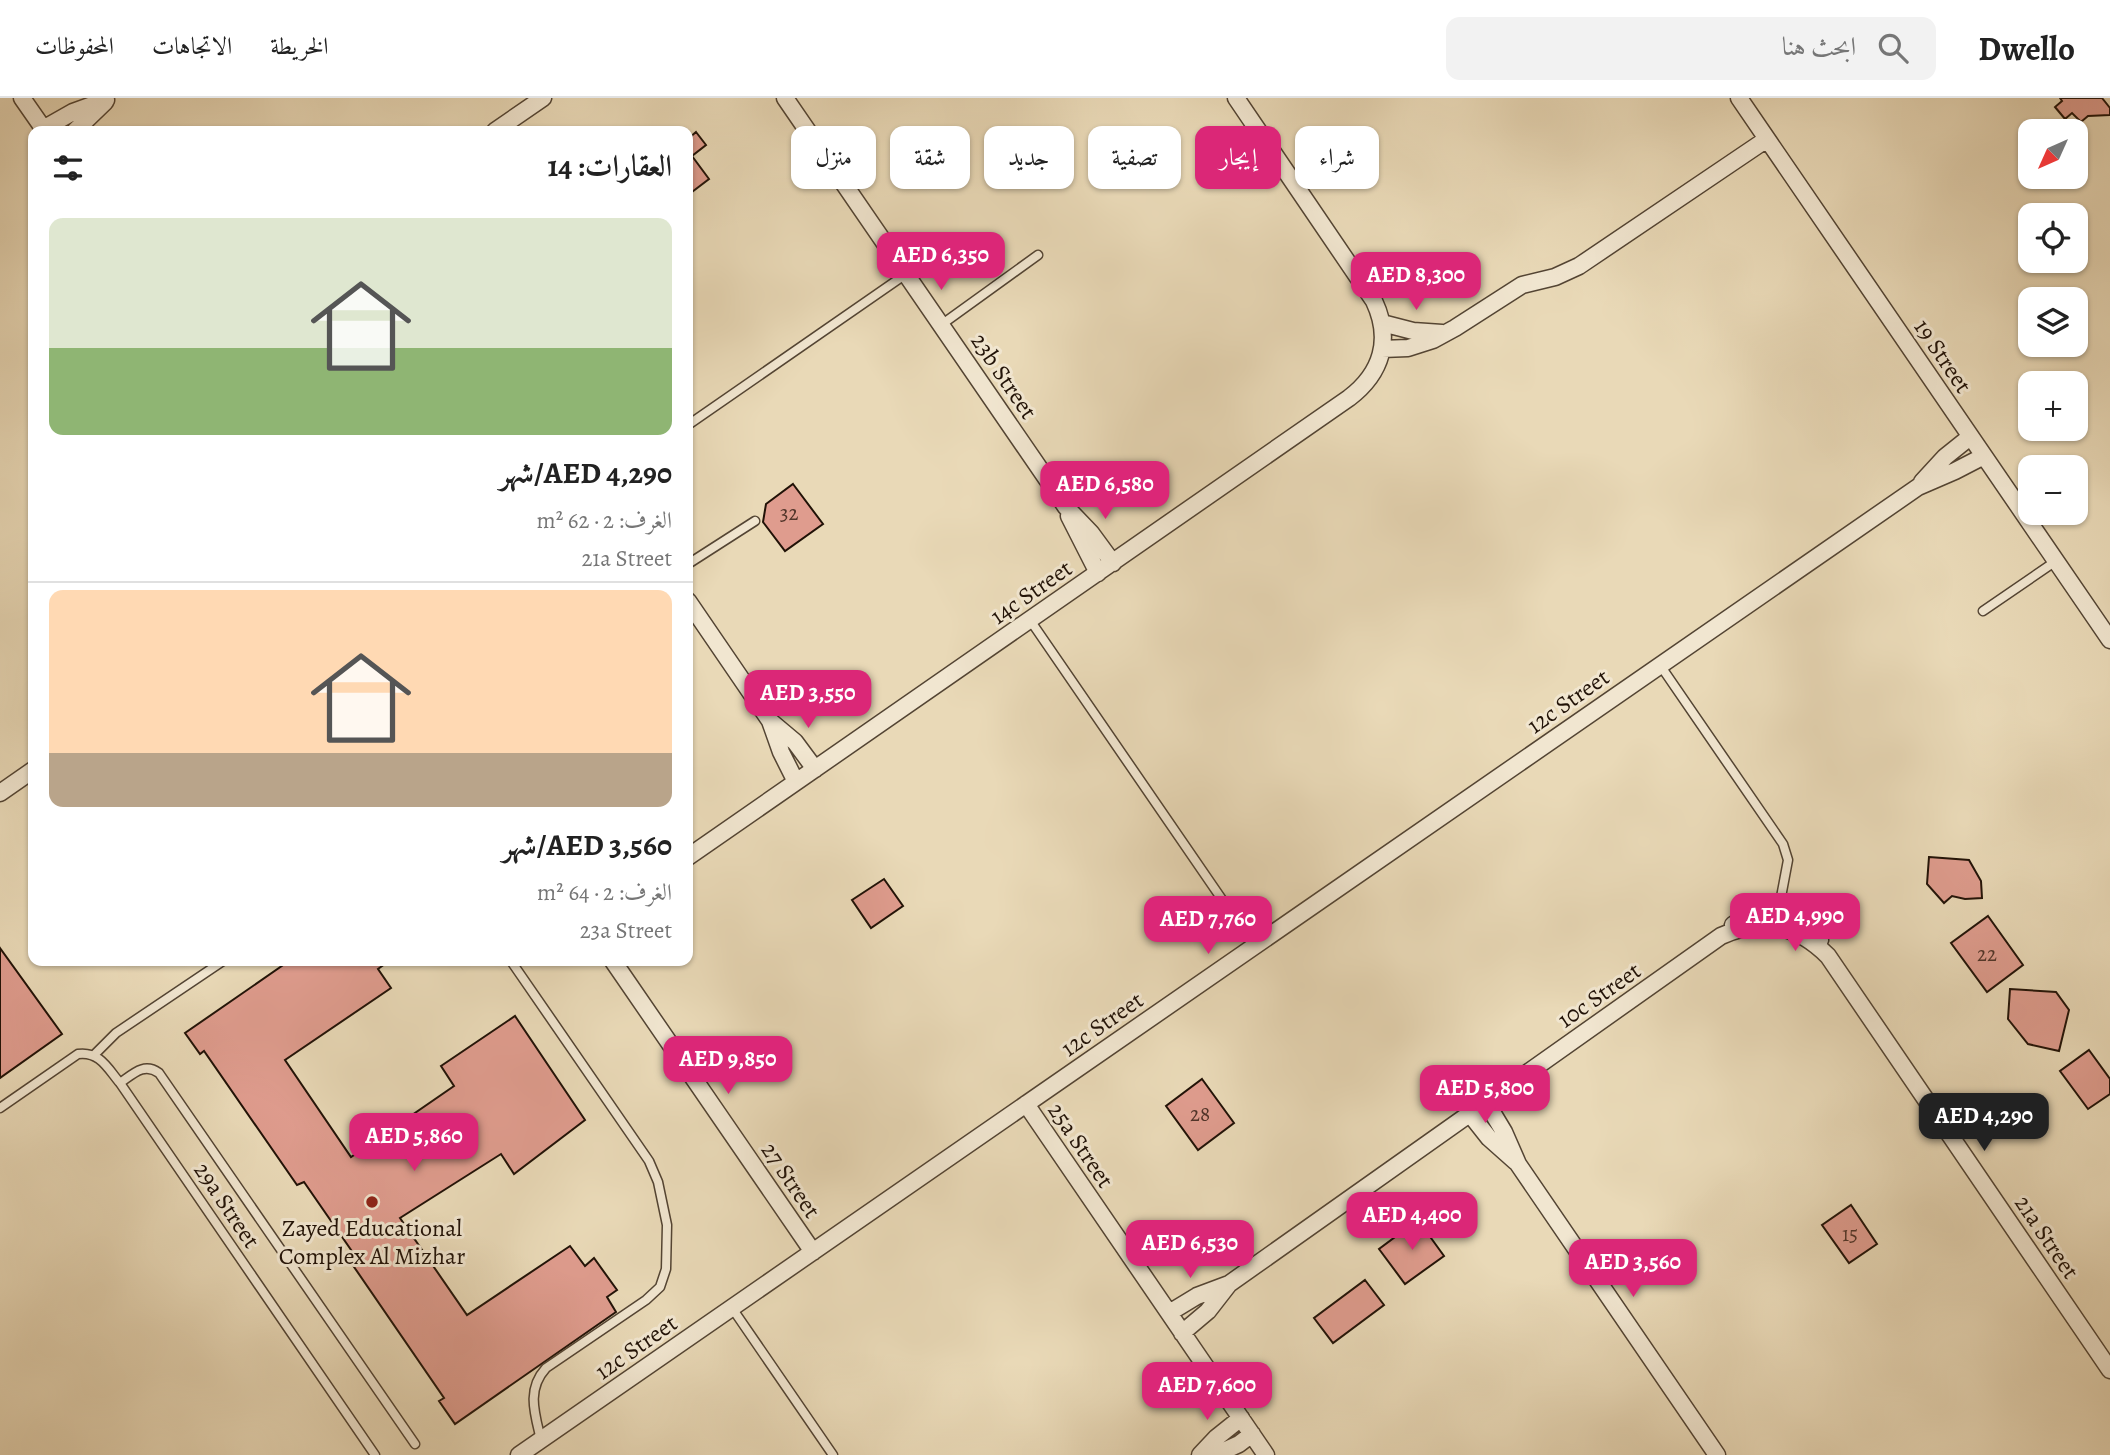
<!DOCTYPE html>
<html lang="ar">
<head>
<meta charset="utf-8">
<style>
	:root { --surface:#fff; --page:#f2f2f2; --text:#222; --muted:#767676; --line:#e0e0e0; --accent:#db2777 }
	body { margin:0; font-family:Alegreya,Amiri,serif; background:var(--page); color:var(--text); direction:rtl; height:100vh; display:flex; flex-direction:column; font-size:26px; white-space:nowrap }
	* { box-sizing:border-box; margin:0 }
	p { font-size:23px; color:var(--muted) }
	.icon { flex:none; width:38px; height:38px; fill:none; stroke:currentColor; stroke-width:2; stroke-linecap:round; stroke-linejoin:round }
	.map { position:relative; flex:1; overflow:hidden; direction:ltr }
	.panel { position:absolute; left:28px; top:28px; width:665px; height:840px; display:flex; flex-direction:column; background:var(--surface); border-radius:14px; box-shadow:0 2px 5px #0004; direction:rtl }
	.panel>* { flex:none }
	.hud { position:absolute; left:714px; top:28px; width:665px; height:63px; direction:rtl; display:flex; gap:14px }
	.needle { width:46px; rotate:225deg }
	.buttons { position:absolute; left:2018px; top:21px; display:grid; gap:14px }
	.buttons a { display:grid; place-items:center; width:70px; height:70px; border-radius:14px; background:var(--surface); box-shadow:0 2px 5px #0004; font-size:35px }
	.price { position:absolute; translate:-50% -60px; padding:0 16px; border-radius:14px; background:var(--accent); color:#fff; font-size:23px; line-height:46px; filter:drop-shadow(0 2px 4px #0008) }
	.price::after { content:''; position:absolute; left:50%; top:42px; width:21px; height:16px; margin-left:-10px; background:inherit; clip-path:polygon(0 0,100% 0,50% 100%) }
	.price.current { background:#222; color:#fff }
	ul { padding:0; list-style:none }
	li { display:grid; align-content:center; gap:14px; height:371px; padding:0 21px }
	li+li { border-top:2px solid var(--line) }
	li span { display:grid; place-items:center; height:217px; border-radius:14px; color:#555 }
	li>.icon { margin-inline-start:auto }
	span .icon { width:126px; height:126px; fill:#fffc; stroke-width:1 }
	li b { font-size:30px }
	h2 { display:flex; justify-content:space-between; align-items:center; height:84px; padding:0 21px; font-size:30px }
	.chip { padding:0 24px; border-radius:14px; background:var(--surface); box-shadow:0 2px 5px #0004; font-size:24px; line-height:63px }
	.chip.current { background:var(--accent); color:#fff }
	header { display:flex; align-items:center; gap:42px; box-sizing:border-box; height:98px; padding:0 35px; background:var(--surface); border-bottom:2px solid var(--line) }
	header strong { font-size:33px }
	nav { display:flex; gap:38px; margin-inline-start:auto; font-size:24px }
	.search { width:490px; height:63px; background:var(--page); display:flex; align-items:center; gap:18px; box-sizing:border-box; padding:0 24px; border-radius:14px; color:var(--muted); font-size:26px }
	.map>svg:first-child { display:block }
</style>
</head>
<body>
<header>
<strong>Dwello</strong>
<div class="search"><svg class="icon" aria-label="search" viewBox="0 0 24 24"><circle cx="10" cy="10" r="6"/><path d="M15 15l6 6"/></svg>ابحث هنا</div>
<nav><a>الخريطة</a><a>الاتجاهات</a><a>المحفوظات</a></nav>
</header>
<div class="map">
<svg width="2110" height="1357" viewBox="0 0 2110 1357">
	<rect width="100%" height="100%" fill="#e9d9b7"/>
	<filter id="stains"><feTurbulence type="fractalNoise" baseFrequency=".00286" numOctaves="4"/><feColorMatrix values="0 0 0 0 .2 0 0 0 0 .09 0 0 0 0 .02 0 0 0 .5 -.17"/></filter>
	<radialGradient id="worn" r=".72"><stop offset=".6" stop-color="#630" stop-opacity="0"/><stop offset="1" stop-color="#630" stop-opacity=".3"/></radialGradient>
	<path fill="#df9c8e" stroke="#211207" stroke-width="2" d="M2060,0H2102L2110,10V17L2088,18L2081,24L2072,15L2065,21L2055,9L2062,3Z
		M696,34L706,47L692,58L709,81L688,97V41Z
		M793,386L823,426L785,453L763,424L766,406Z
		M1929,759L1969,762L1981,783L1982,800L1965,801L1952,798L1944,805L1927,786Z
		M884,781L903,808L871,830L852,802Z
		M1988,818L2023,867L1987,894L1951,845Z
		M0,850L62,936L0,980Z
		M289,863H389L378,871L391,890L285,962L351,1059L454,988L441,968L515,918L585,1022L514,1076L501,1056L400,1120L467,1217L570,1148L585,1168L594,1160L617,1192L607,1199L616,1214L455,1326L439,1303L444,1300L352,1166L358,1162L304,1084L297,1087L204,953L200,956L185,935Z
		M2010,891L2056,894L2069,912L2059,953L2028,946L2008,921Z
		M2089,952L2110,981V996L2088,1011L2060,973Z
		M1202,981L1234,1025L1198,1052L1166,1008Z
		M1851,1107L1877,1146L1849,1165L1822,1127Z
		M1418,1122L1444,1158L1405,1186L1379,1151Z
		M1365,1182L1384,1207L1333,1245L1314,1220Z"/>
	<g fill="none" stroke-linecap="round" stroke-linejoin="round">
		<g stroke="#534433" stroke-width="11">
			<path id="lane" d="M941,227L1038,157
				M688,327L906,176
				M688,466L755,423
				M1983,513L2056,463
				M1030,522L1254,848
				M1660,567L1783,746L1788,762L1778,815
				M511,863L649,1063L658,1084L667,1127L666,1171L660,1189L646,1202L546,1270C526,1292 535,1316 541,1342
				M95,956L116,935L223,863
				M120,985C133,976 144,964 159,975L415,1346
				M0,1010L78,956C100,953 108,971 120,985L375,1357
				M732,1210L833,1357"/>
		</g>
		<g stroke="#534433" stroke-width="19">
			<path id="street" d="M22,0L45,33
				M785,0L1066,409L1091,435L1113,465
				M1739,0L2110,542
				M43,31L73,14L106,2
				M75,33L105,4
				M495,33L543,0
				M1382,225L1413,233L1442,235
				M1382,251L1408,250L1433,242L1455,230L1522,187L1555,179L1579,168L1767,41
				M1922,384L1945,359L1970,339
				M1069,418L1098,475
				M688,503L770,623L781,654L796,684
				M770,623L795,644L815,671
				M0,695L33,672
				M688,759L1349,300C1382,275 1392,241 1374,203L1236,0
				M1733,827C1761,806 1800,813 1820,842
				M613,863L813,1154
				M1486,1004L1504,1034L1518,1066L1717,1357
				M1026,1006L1266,1357
				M1470,1016L1489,1040L1516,1064
				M1169,1215L1197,1198L1229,1186L1721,838C1761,820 1796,826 1828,858L2110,1272
				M1182,1235L1208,1213L1229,1186
				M519,1357L1918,389L1955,373L1984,358
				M1200,1357L1216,1340L1241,1320
				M1215,1357L1239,1346L1252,1336"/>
		</g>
		<use href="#lane" stroke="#f1e6d0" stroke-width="8"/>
		<use href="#street" stroke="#f1e6d0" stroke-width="16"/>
	</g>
	<circle fill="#8f2418" stroke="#f1e6d0" stroke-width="2.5" cx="372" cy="1104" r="7"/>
	<g text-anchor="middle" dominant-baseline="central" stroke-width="6" stroke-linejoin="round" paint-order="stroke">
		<g font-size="21" fill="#503429">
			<text x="789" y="415">32</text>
			<text x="1987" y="856">22</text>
			<text x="1200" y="1016">28</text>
			<text x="1850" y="1136">15</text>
		</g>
		<g font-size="24" fill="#211207" stroke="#f1e6d0">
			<text transform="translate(1943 258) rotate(56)">19 Street</text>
			<text transform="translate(1004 278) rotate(56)">23b Street</text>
			<text transform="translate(1031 494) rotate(-35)">14c Street</text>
			<text transform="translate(1568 603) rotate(-35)">12c Street</text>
			<text transform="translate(1599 897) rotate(-35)">10c Street</text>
			<text transform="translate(1102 926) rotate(-35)">12c Street</text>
			<text transform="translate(1081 1047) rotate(56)">25a Street</text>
			<text transform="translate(791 1082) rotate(56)">27 Street</text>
			<text transform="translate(227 1107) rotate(56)">29a Street</text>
			<text transform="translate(2047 1139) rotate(56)">21a Street</text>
			<text transform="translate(636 1249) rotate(-35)">12c Street</text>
		</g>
		<g font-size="24" fill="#211207" stroke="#f1e6d0">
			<text x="372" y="1130">Zayed Educational<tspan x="372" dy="28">Complex Al Mizhar</tspan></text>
		</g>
	</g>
	<rect width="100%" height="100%" filter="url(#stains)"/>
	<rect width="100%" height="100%" fill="url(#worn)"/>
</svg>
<div class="buttons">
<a><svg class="needle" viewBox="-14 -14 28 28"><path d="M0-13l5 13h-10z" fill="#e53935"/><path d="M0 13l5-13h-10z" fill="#767676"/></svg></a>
<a><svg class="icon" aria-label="locate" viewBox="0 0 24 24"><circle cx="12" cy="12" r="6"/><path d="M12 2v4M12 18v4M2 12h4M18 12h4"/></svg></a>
<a><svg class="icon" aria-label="layers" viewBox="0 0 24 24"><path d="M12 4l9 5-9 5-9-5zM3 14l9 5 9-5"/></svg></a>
<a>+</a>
<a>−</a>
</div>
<b class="price" style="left:941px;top:194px">AED 6,350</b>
<b class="price" style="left:1416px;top:214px">AED 8,300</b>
<b class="price" style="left:1105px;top:423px">AED 6,580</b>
<b class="price" style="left:808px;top:632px">AED 3,550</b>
<b class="price" style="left:1795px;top:855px">AED 4,990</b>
<b class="price" style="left:1208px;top:858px">AED 7,760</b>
<b class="price" style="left:728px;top:998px">AED 9,850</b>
<b class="price" style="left:1485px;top:1027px">AED 5,800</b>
<b class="price current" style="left:1984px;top:1055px">AED 4,290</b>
<b class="price" style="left:414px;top:1075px">AED 5,860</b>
<b class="price" style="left:1412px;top:1154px">AED 4,400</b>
<b class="price" style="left:1190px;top:1182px">AED 6,530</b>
<b class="price" style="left:1633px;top:1201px">AED 3,560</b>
<b class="price" style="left:1207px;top:1324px">AED 7,600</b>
<div class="hud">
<a class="chip">شراء</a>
<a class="chip current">إيجار</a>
<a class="chip">تصفية</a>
<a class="chip">جديد</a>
<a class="chip">شقة</a>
<a class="chip">منزل</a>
</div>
<section class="panel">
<h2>العقارات: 14<svg class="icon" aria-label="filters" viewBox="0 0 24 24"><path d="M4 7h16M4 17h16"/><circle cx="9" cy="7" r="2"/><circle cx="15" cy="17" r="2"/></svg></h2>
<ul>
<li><span style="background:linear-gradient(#dfe7d0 60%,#8fb573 0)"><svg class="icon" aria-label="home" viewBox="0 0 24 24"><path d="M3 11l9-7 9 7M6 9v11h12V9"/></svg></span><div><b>AED 4,290/شهر</b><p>الغرف: 2 · 62 m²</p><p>21a Street</p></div></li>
<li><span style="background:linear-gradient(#ffd9b3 75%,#b9a48a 0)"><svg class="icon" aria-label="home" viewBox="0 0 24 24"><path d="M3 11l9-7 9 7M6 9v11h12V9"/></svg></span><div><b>AED 3,560/شهر</b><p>الغرف: 2 · 64 m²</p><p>23a Street</p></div></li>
</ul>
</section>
</div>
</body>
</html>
